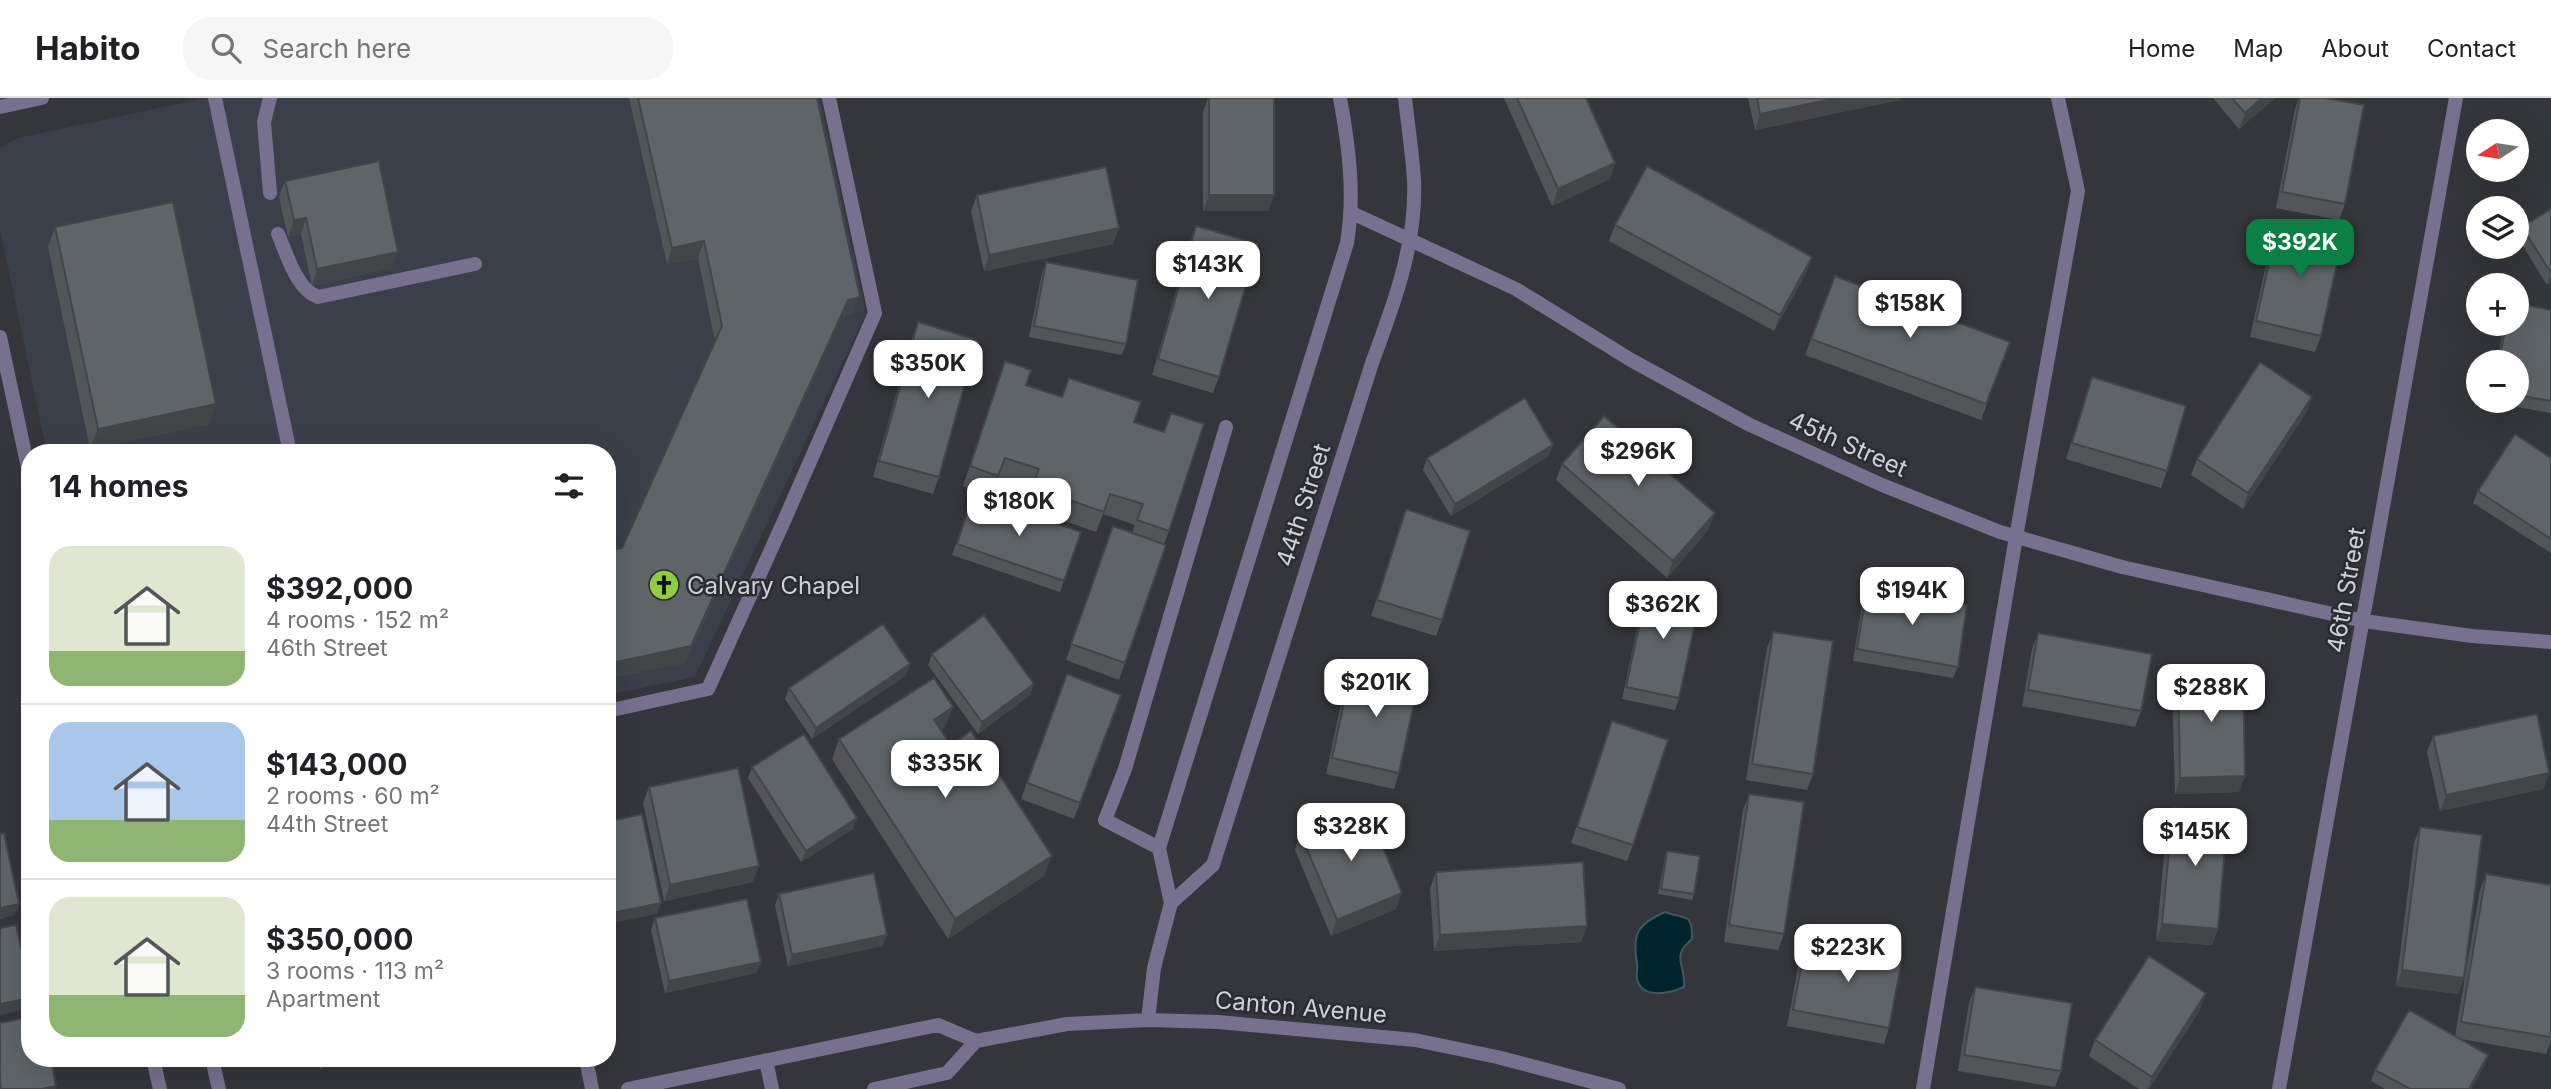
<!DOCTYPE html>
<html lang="en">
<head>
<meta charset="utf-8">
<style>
	:root { --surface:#fff; --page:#f6f6f6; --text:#202124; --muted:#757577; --line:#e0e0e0; --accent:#0b8043 }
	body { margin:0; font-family:Inter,sans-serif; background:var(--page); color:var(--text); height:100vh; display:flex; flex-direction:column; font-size:26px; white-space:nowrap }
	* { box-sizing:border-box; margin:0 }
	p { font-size:23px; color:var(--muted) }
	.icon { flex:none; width:38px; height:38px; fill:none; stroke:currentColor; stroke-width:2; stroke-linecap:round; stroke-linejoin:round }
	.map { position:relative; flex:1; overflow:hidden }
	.side { position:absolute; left:21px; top:346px; width:595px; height:623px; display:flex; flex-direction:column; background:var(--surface); border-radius:28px; box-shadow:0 7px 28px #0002 }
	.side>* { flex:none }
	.needle { width:46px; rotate:258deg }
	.tools { position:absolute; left:2466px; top:21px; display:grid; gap:14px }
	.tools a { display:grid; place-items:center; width:63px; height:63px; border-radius:50%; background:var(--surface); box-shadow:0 7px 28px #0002; font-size:35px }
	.price { position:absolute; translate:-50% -60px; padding:0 16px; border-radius:14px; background:#fff; color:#222; font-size:23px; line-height:46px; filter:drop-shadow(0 2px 4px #0008) }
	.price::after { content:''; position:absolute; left:50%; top:42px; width:21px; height:16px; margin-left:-10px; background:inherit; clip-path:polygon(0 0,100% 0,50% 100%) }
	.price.on { background:var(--accent); color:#fff }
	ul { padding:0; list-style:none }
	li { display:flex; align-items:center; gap:21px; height:175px; padding:0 28px }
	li+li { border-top:2px solid var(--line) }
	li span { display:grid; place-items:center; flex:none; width:196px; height:140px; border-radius:21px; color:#555 }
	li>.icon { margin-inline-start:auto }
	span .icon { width:84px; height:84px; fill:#fffc; stroke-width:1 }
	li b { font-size:30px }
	h2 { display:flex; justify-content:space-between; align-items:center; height:84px; padding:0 28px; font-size:30px }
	header { display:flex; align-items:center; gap:42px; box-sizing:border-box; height:98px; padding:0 35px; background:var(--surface); border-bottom:2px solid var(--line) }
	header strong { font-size:33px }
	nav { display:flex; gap:38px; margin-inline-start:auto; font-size:24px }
	.search { width:490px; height:63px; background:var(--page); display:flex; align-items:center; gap:18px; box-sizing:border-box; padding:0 24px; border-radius:28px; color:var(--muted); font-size:26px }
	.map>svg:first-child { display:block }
</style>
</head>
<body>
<header>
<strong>Habito</strong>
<div class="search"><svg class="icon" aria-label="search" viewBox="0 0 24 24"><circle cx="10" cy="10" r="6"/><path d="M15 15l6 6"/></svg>Search here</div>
<nav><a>Home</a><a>Map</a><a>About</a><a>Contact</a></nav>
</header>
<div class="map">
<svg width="2551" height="991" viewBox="0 0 2551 991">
	<rect width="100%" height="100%" fill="#34363b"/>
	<path fill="#3b3f4a" d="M206,0H820L866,215L695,579L607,597V355H47L0,131V50L18,40Z"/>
	<path fill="#00242b" stroke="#3e585e" stroke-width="2" d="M1665,814C1684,822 1693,813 1692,841C1670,859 1686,866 1684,889C1671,895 1642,902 1637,881C1636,876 1638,870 1637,865C1632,837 1637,826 1665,814Z"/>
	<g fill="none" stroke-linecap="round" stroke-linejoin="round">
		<path stroke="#77708f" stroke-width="14" d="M215,0L290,355
			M270,0L264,24L270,95
			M278,136C287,156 296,191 318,199L475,166
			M607,613L708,591L784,423L875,215L829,0
			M1159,750L1105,722L1125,671L1226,329
			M212,961L219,991
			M586,961L592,991
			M1923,991L2016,439L2078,93L2058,0"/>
		<path stroke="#77708f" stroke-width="14" d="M1352,115L1516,191L1631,262L1748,326L1882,387L2000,434L2122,469L2364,523L2472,538L2551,544
			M1171,805L1213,767L1372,265C1394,206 1417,145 1414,81C1412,54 1408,27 1405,0
			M1148,922L1154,870L1171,805L1159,750L1347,145C1355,96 1349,49 1340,0
			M766,962L772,991
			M628,991L938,927L976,943L1067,926L1148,922L1218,924L1415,942L1497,959L1619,991
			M874,991L947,975L976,943
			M2279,991L2456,0"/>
		<path stroke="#77708f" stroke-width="14" d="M0,9L42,0
			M0,239L30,379
			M153,961L160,991"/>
	</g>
	<path fill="#525659" d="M629,0H817L854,215L842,218L685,565L622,450L715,243L698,160L667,166Z
		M1208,0H1274V97L1268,113H1203V14Z
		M1504,0H1586L1615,65L1610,81L1552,108Z
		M1748,0H1900V2L1755,32Z
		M2213,0H2275L2239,31Z
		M2299,0L2345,106L2339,122L2276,110L2295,11Z
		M285,83L392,170L312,188L301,136L288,139L279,99Z
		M977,97L1113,146L984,173L971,113Z
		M2551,111V184L2547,187L2518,140L2522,129Z
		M2278,124L2321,238L2315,254L2250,239L2272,140Z
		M1615,127L1806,175L1774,233L1609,143Z
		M1196,128L1219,279L1213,295L1152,277L1190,144Z
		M55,129L209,326L90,351L48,149Z
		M1046,164L1126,246L1122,257L1029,239L1042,175Z
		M1835,178L2010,244L1981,322L1805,257Z
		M2551,212V315L2490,304V303H2516V264H2497L2504,226H2516Z
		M918,224L939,379L933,396L873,379L912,240Z
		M1005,263L1026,287L1134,324L1169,433L1164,446L1166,447L1119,582L1066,562L1113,428L1132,435L1135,427L1103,416L1096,434L1025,409L1031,391L998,380L991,398L963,388Z
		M2092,279L2167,373L2161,390L2066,361Z
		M2312,299L2306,315L2243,411L2191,377L2197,361Z
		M1549,358L1451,418L1423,372L1427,360Z
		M2551,360V455L2473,405L2478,393Z
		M1562,366L1709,431L1667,480L1556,382Z
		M973,397L1081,434L1060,494L952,457Z
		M1406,411L1442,522L1436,538L1371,518Z
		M1648,486L1679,600L1675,612L1622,601L1644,498Z
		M1867,490L1958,569L1953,580L1853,563L1863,501Z
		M1773,534L1813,676L1807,692L1746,682L1767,550Z
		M2038,535L2141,613L2135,629L2022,608L2032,551Z
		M932,556L1034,586L1030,597L978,636L928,567Z
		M910,566L906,577L812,641L785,601L789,590Z
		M1352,567L1399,675L1394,691L1326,676L1346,583Z
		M2178,573L2239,694L2175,696L2172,589Z
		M1067,576L1121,597L1074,721L1021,701Z
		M945,629L941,632L1044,778L948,841L832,661L839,641Z
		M2433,638L2549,675L2543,691L2440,713L2427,654Z
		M1607,639L1633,747L1627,763L1571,745Z
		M752,669L853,731L801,764L748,680Z
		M649,689L753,784L664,803L643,705Z
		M1749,696L1784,836L1778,852L1724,844L1743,712Z
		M2173,710L2218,831L2212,847L2156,843L2167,726Z
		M2420,729L2464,880L2458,896L2396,888L2414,745Z
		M1300,735L1396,811L1331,838L1295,752Z
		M1667,753L1694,796L1692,802L1658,796L1665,759Z
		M1436,774L1581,844L1434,853L1430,790Z
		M2486,776L2551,787V943L2546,956L2461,941L2484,968L2471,991H2385L2371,983L2375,972L2455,938L2480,792Z
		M779,796L883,848L788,868L775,807Z
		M655,820L761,864L756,875L665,895L651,832Z
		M1806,843L1889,930L1884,946L1787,928L1800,859Z
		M1975,889L2061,973L2055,989L1958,973L1969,905Z
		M2200,912L2149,991H2139L2089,958L2095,942Z
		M306,961H329L322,971Z"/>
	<path fill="#424649" d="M1837,0H1900V2L1755,32L1760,16Z
		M2262,0H2275L2239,31L2245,15Z
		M1615,65L1610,81L1552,108L1558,91Z
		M1209,97H1274L1268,113H1203Z
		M306,120L301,136L288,139L294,122Z
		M1119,130L1113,146L984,173L989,157Z
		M704,143L698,160L667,166L672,150Z
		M398,154L392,170L312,188L317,171Z
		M1812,159L1806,175L1774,233L1780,217Z
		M2551,175V184L2547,187Z
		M860,199L854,215L842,218L685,565L607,581V566L848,202Z
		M2312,299L2306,315L2243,411L2248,395Z
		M216,306L209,326L90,351L98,331Z
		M1553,347L1549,358L1451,418L1455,406Z
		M1715,415L1709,431L1667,480L1673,463Z
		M910,566L906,577L812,641L816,630Z
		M1034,586L1030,597L978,636L982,624Z
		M953,609L945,629L926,642L934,622Z
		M2549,675L2543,691L2440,713L2446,697Z
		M2245,678L2239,694L2175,696L2180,680Z
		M857,720L853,731L801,764L806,753Z
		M1052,758L1044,778L948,841L955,821Z
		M759,768L753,784L664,803L670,787Z
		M1402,795L1396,811L1331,838L1337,822Z
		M661,805L657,816L607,826V816Z
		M19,806L15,817L0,821V810Z
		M2162,826L2218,831L2212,847L2156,843Z
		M1587,828L1581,844L1434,853L1440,837Z
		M887,837L883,848L788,868L792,857Z
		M761,864L756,875L665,895L669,883Z
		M2402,872L2464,880L2458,896L2396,888Z
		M2206,895L2200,912L2149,991H2148L2152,979Z
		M30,900V906L28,911L0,917V906Z
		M2488,957L2484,968L2471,991H2469Z
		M326,961H329L322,971Z
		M56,988L55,991H41Z"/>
	<path fill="#5f6468" stroke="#424649" stroke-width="2" d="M638,0H817L860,199L848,202L691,548L607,566V453L622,450L722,228L704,143L672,150Z
		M1209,0H1274V97H1209Z
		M1517,0H1586L1615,65L1558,91Z
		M1757,0H1837L1760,16Z
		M2232,0H2262L2245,15Z
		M2300,0H2325L2364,7L2345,106L2282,94Z
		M379,63L398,154L317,171L306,120L294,122L285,83Z
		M1647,68L1812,159L1780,217L1615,127Z
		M1106,69L1119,130L989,157L977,97Z
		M173,104L216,306L98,331L55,129Z
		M2551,111V175L2522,129Z
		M2278,124L2343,138L2321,238L2256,223Z
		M1196,128L1258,146L1219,279L1158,261Z
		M1046,164L1138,182L1126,246L1034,228Z
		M1835,178L2010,244L1986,306L1811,241Z
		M2516,205L2551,212V303L2516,297V264H2499L2506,226H2516Z
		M918,224L977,242L939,379L879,363Z
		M1005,263L1031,272L1026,287L1062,299L1069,280L1141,304L1134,324L1164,334L1171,315L1204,326L1169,433L1137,422L1143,406L1110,396L1104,414L1032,389L1039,371L1005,360L998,378L970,368Z
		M2260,264L2312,299L2248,395L2197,361Z
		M2092,279L2186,308L2167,373L2072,345Z
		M1525,300L1553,347L1455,406L1427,360Z
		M1604,318L1715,415L1673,463L1562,366Z
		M2515,336L2551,360V441L2478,393Z
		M973,397L1081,434L1064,483L957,446Z
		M1406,411L1470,433L1442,522L1377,502Z
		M1113,428L1166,447L1125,565L1071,546Z
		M1648,486L1701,498L1679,600L1626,589Z
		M1867,490L1967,507L1958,569L1857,551Z
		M984,517L1034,586L982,624L932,556Z
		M883,526L910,566L816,630L789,590Z
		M1773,534L1833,543L1813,676L1752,666Z
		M2038,535L2152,556L2141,613L2028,592Z
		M1352,567L1419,582L1399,675L1332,660Z
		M2243,572L2245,678L2180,680L2178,573Z
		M1067,576L1121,597L1080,705L1027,685Z
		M934,580L953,609L934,622L951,647L971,633L1052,758L955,821L839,641Z
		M2537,616L2549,675L2446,697L2433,638Z
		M1612,623L1668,642L1633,747L1577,729Z
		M804,636L857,720L806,753L752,669Z
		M738,670L759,768L670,787L649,689Z
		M1749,696L1804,704L1784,836L1729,827Z
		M1366,708L1402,795L1337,822L1300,735Z
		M2173,710L2228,714L2218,831L2162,826Z
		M642,716L661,805L607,816V724Z
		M2420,729L2482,737L2464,880L2402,872Z
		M4,735L19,806L0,810V736Z
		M1667,753L1700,758L1694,796L1661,791Z
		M1583,764L1587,828L1440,837L1436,774Z
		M874,775L887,837L792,857L779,796Z
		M2486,776L2551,787V939L2461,924Z
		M747,801L761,864L669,883L655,820Z
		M16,827L30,890V900L0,906V830Z
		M1806,843L1902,861L1889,930L1793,912Z
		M2149,858L2206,895L2152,979L2095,942Z
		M1975,889L2072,905L2061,973L1964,957Z
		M2409,912L2488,957L2469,991H2410L2375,972Z
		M30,919V961H51L56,988L41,991H1L0,985V925Z"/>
	<defs>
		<g id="church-disc" transform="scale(1.575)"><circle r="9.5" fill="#90cd40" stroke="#2a2c31"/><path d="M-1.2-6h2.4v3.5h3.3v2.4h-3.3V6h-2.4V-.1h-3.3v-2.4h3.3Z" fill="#111"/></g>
	</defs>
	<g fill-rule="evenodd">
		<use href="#church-disc" x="664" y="487"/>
	</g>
	<g text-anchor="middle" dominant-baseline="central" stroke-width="5" stroke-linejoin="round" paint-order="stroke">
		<g font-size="24" fill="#d0d1d5" stroke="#2a2c31">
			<text transform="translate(1848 346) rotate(24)">45th Street</text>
			<text transform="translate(1303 407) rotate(-72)">44th Street</text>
			<text transform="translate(2346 492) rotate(-80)">46th Street</text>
			<text transform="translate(1301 909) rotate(5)">Canton Avenue</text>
		</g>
		<g font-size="24" fill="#d0d1d5" stroke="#2a2c31" text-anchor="start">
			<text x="687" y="487">Calvary Chapel</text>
		</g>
	</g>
</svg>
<div class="tools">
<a><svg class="needle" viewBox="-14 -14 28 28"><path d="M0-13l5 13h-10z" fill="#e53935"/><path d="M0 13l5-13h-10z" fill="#757577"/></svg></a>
<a><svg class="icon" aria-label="layers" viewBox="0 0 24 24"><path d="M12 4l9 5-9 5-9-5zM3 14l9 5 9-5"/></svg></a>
<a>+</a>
<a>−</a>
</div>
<b class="price on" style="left:2300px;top:181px">$392K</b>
<b class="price" style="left:1208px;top:203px">$143K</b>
<b class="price" style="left:1910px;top:242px">$158K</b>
<b class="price" style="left:928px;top:302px">$350K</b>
<b class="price" style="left:1638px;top:390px">$296K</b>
<b class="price" style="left:1019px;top:440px">$180K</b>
<b class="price" style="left:1912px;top:529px">$194K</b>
<b class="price" style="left:1663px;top:543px">$362K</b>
<b class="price" style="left:1376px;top:621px">$201K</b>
<b class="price" style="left:2211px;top:626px">$288K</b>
<b class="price" style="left:945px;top:702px">$335K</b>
<b class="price" style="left:1351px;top:765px">$328K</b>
<b class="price" style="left:2195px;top:770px">$145K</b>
<b class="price" style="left:1848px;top:886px">$223K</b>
<section class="side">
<h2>14 homes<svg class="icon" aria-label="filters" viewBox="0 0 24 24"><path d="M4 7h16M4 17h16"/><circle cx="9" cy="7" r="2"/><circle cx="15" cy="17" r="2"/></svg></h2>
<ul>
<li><span style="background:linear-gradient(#dfe7d0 75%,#8fb573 0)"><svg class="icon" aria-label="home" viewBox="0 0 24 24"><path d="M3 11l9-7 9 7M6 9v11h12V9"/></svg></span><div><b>$392,000</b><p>4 rooms · 152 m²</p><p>46th Street</p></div></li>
<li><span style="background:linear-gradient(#a9c7e8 70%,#8fb573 0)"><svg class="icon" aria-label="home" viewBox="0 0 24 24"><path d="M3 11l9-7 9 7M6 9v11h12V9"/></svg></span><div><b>$143,000</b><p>2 rooms · 60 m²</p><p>44th Street</p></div></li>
<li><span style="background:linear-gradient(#dfe7d0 70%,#8fb573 0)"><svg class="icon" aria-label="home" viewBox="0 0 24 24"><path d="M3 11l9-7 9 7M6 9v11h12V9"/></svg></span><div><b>$350,000</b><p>3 rooms · 113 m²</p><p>Apartment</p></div></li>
</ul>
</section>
</div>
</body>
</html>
